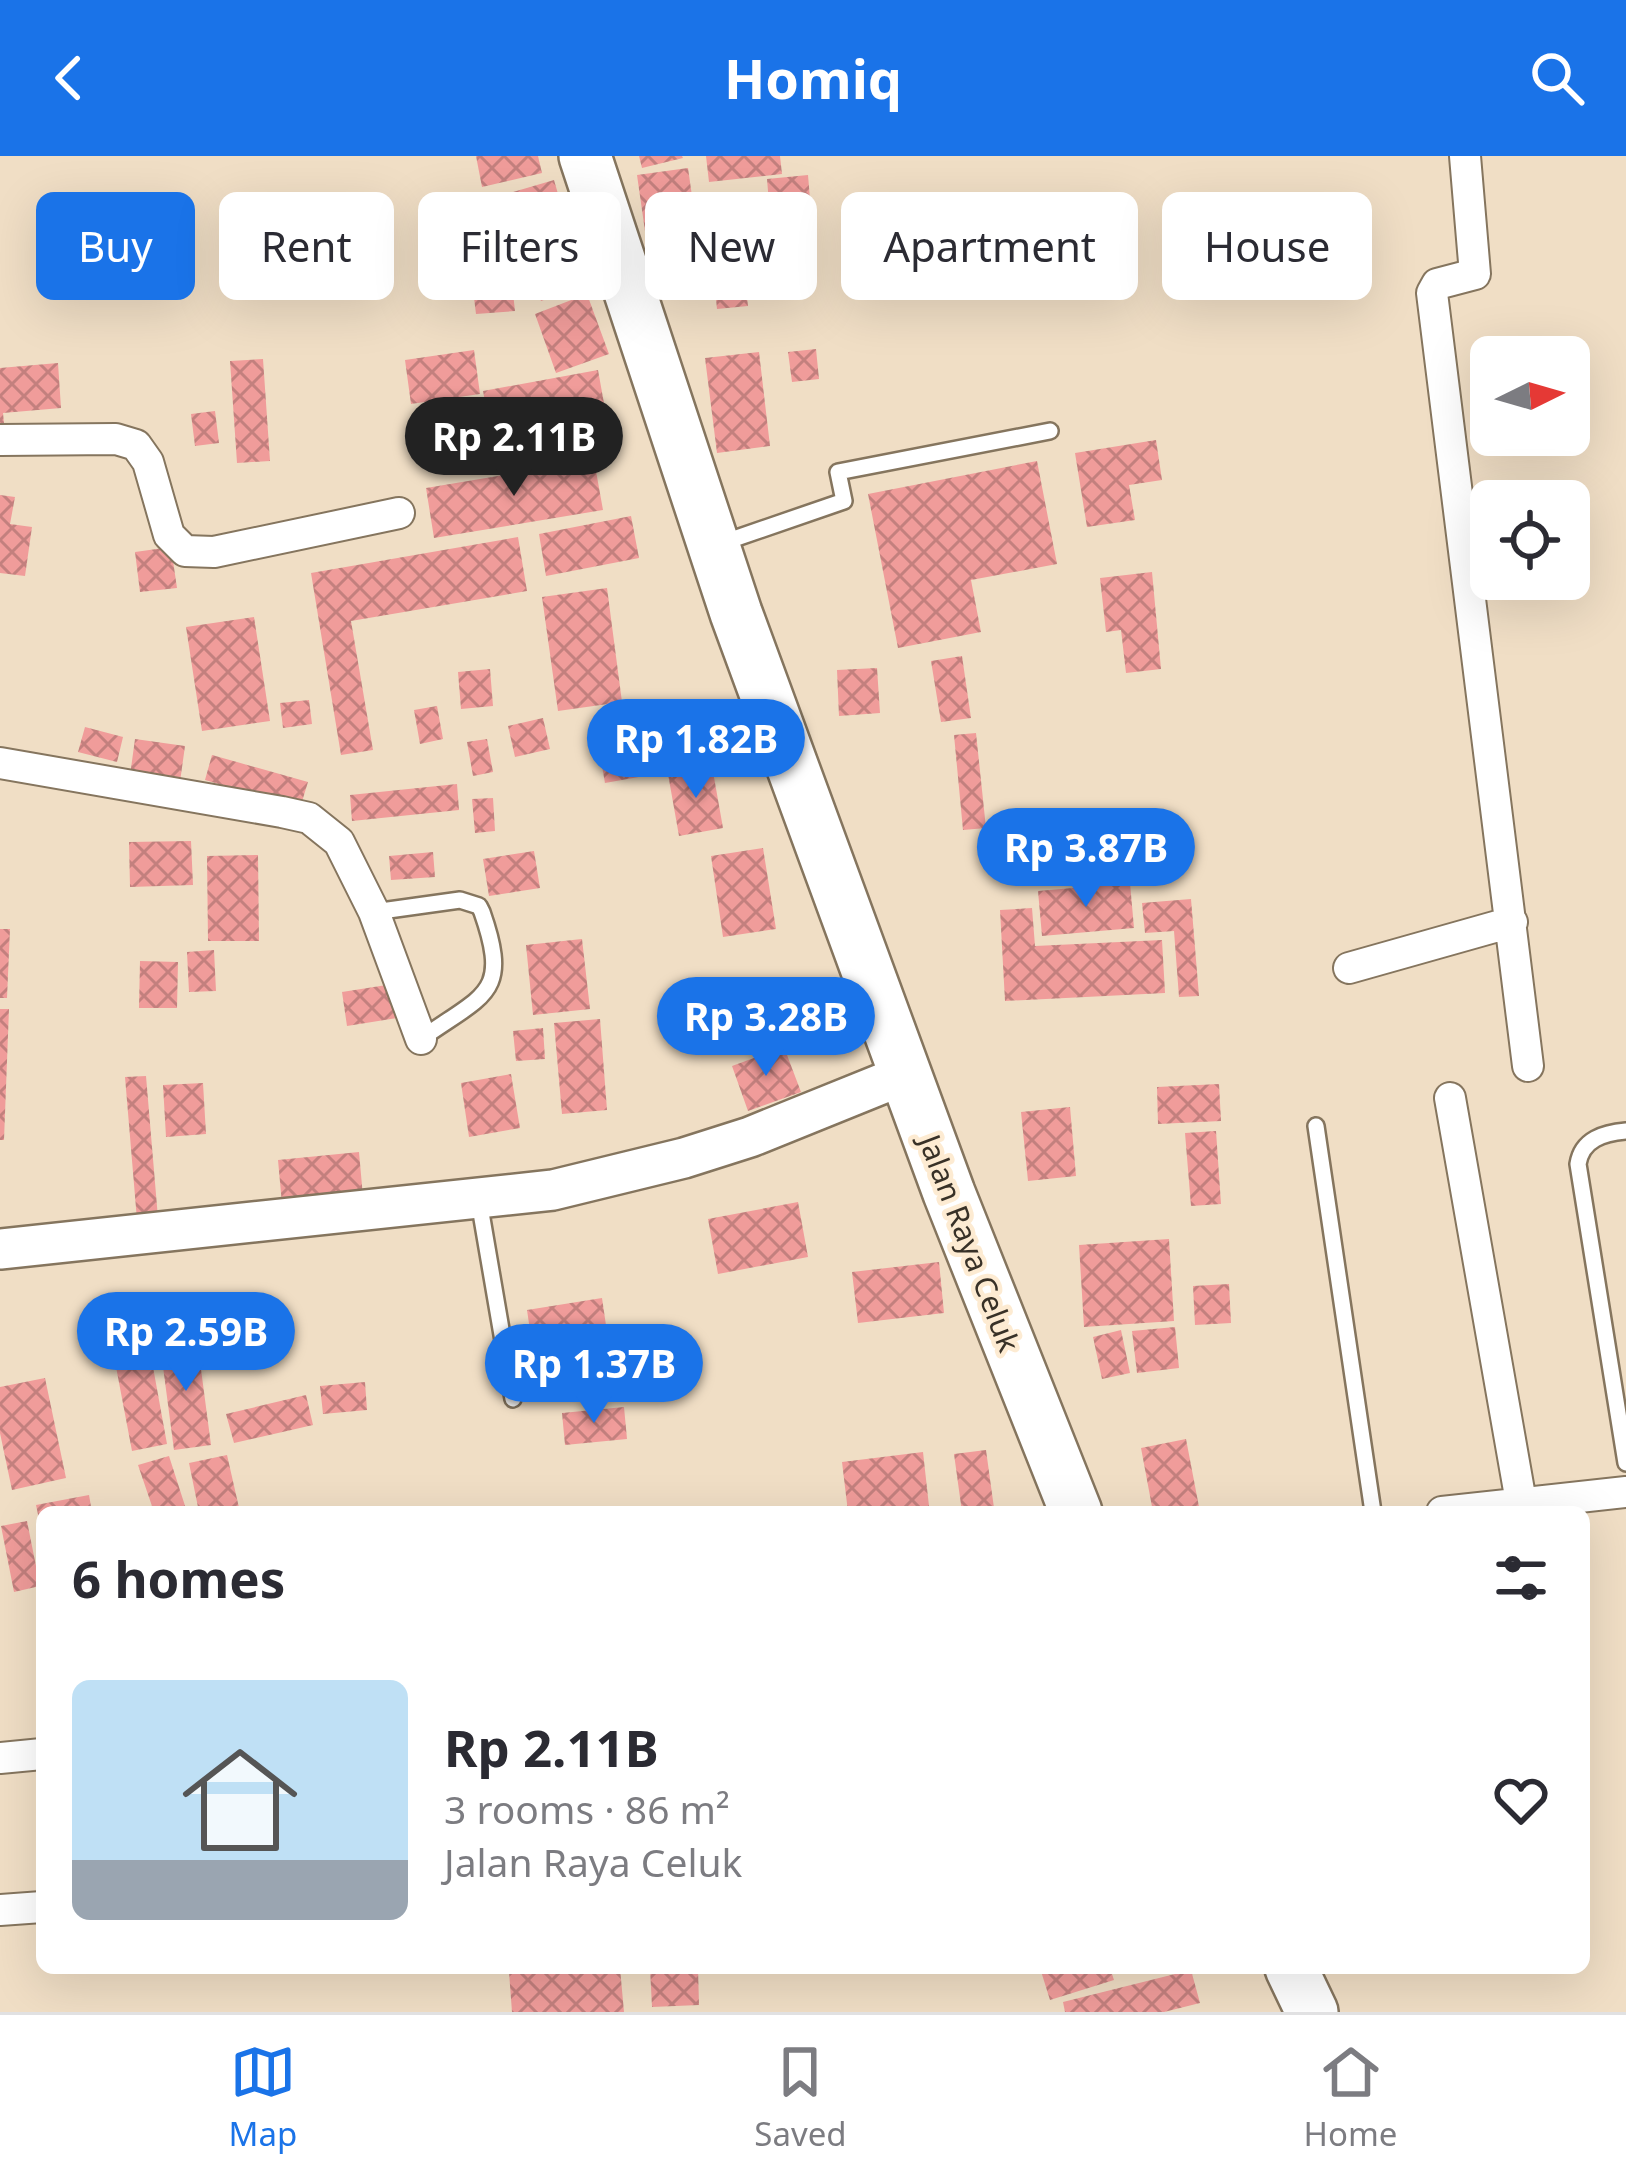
<!DOCTYPE html>
<html lang="en">
<head>
<meta charset="utf-8">
<style>
	:root { --surface:#fff; --page:#f2f2f3; --text:#2b2b33; --muted:#7c7c81; --line:#e1e1e2; --accent:#1a73e8 }
	body { margin:0; font-family:"Noto Sans",sans-serif; background:var(--page); color:var(--text); height:100vh; display:flex; flex-direction:column; font-size:45px; white-space:nowrap }
	* { box-sizing:border-box; margin:0 }
	p { font-size:39px; color:var(--muted) }
	.icon { flex:none; width:66px; height:66px; fill:none; stroke:currentColor; stroke-width:2; stroke-linecap:round; stroke-linejoin:round }
	.map { position:relative; flex:1; overflow:hidden }
	.panel { position:absolute; left:36px; top:1350px; width:1554px; height:468px; display:flex; flex-direction:column; background:var(--surface); border-radius:18px; box-shadow:0 12px 48px #0002 }
	.panel>* { flex:none }
	.top-card { position:absolute; left:36px; top:36px; width:1554px; height:108px; display:flex; gap:24px }
	.needle { width:78px; rotate:85deg }
	.tools { position:absolute; left:1470px; top:180px; display:grid; gap:24px }
	.tools a { display:grid; place-items:center; width:120px; height:120px; border-radius:18px; background:var(--surface); box-shadow:0 12px 48px #0002; font-size:60px }
	.price { position:absolute; translate:-50% -102px; padding:0 27px; border-radius:42px; background:var(--accent); color:#fff; font-size:39px; line-height:78px; filter:drop-shadow(0 3px 6px #0008) }
	.price::after { content:''; position:absolute; left:50%; top:72px; width:36px; height:27px; margin-left:-18px; background:inherit; clip-path:polygon(0 0,100% 0,50% 100%) }
	.price.current { background:#222; color:#fff }
	ul { padding:0; list-style:none }
	li { display:flex; align-items:center; gap:36px; height:300px; padding:0 36px }
	li span { display:grid; place-items:center; flex:none; width:336px; height:240px; border-radius:18px; color:#555 }
	li>.icon { margin-inline-start:auto }
	span .icon { width:144px; height:144px; fill:#fffc; stroke-width:1 }
	li b { font-size:51px }
	h2 { display:flex; justify-content:space-between; align-items:center; height:144px; padding:0 36px; font-size:51px }
	.pill { padding:0 42px; border-radius:18px; background:var(--surface); box-shadow:0 12px 48px #0002; font-size:42px; line-height:108px }
	.pill.current { background:var(--accent); color:#fff }
	header { display:flex; justify-content:space-between; align-items:center; height:156px; padding:0 36px; background:var(--accent); color:#fff; font-size:54px; font-weight:700 }
	.tabs { display:flex; justify-content:space-around; align-items:center; height:168px; border-top:3px solid var(--line); background:var(--surface); font-size:33px; color:var(--muted) }
	.tabs a { display:grid; justify-items:center; gap:6px }
	.tabs .current { color:var(--accent) }
	.map>svg:first-child { display:block }
</style>
</head>
<body>
<header><svg class="icon" aria-label="back" viewBox="0 0 24 24"><path d="M15 5l-7 7 7 7"/></svg>Homiq<svg class="icon" aria-label="search" viewBox="0 0 24 24"><circle cx="10" cy="10" r="6"/><path d="M15 15l6 6"/></svg></header>
<div class="map">
<svg width="1626" height="1856" viewBox="0 0 1626 1856">
	<defs>
		<pattern id="building-cross-hatch" width="8" height="8" patternUnits="userSpaceOnUse" patternTransform="scale(3)"><rect width="8" height="8" fill="#f09c9a"/><path d="M0 0l8 8M0 8l8-8" fill="none" stroke="#c3807e"/></pattern>
	</defs>
	<rect width="100%" height="100%" fill="#f0dec5"/>
	<path fill="url(#building-cross-hatch)" d="M476,0H538L542,17L482,31Z
		M639,0H682L683,2L642,12Z
		M706,0H780L782,18L709,26Z
		M688,12L696,68L645,75L637,19Z
		M808,19L812,67L771,71L767,23Z
		M554,24L567,69L492,91L487,74L460,82L455,63L481,55L479,46Z
		M740,81L748,150L717,153L710,84Z
		M564,82L582,130L541,145L524,97Z
		M807,92L811,138L758,144L753,97Z
		M517,98L520,136L513,137L515,155L476,158L469,101Z
		M587,138L609,198L556,217L535,158Z
		M816,193L819,223L792,226L788,196Z
		M474,194L480,238L411,248L405,204Z
		M759,196L770,290L717,297L705,202Z
		M263,203L270,305L237,307L230,205Z
		M58,207L61,252L3,257L5,277L0,278V212Z
		M598,214L607,264L493,286L483,235Z
		M215,255L219,287L195,290L191,258Z
		M1156,284L1162,324L1129,329L1135,364L1087,371L1075,297Z
		M594,304L603,354L434,382L426,332Z
		M1037,305L1057,408L971,424L981,476L898,492L868,338Z
		M0,339L15,341L10,368L32,371L25,420L0,417Z
		M631,360L639,402L546,420L539,378Z
		M518,381L527,435L351,465L373,594L341,599L311,417Z
		M171,391L177,432L140,436L135,396Z
		M1152,416L1161,513L1126,517L1121,474L1106,476L1100,422Z
		M607,432L622,546L558,555L542,441Z
		M254,461L270,565L202,575L186,471Z
		M962,500L971,562L941,566L931,505Z
		M877,512L880,557L839,560L837,514Z
		M490,513L493,550L461,553L458,516Z
		M309,544L312,568L283,572L280,547Z
		M437,550L443,583L420,588L414,554Z
		M649,554L661,617L605,627L594,565Z
		M543,562L550,593L515,601L508,570Z
		M85,571L123,581L117,606L78,596Z
		M976,577L986,672L963,674L954,579Z
		M135,583L185,590L179,633L129,627Z
		M487,583L493,616L473,620L467,586Z
		M212,599L308,626L300,652L205,624Z
		M712,610L723,672L679,680L668,618Z
		M457,628L459,654L352,665L350,639Z
		M493,642L495,675L475,677L472,643Z
		M191,685L193,729L130,731L129,686Z
		M763,692L776,773L723,781L711,700Z
		M534,695L540,732L489,740L483,703Z
		M433,696L435,721L391,724L389,700Z
		M258,699L259,785H208L207,700Z
		M1130,727L1134,772L1042,780L1038,735Z
		M1191,743L1199,840L1179,841L1174,775L1145,777L1142,747Z
		M1032,752L1035,790L1162,784L1165,837L1005,845L1000,754Z
		M0,773H10L7,842H0Z
		M582,783L590,853L533,859L526,789Z
		M214,794L216,835L189,836L187,796Z
		M140,805L178,806L177,852H139Z
		M393,828L397,862L347,870L342,836Z
		M0,853H9L4,984H0Z
		M600,863L607,954L562,958L554,867Z
		M543,872L545,903L516,905L513,875Z
		M784,891L801,936L748,955L732,910Z
		M511,918L520,972L469,981L461,927Z
		M146,920L158,1062L137,1064L125,921Z
		M203,927L206,978L166,981L163,929Z
		M1219,928L1221,965L1158,968L1157,931Z
		M1070,951L1076,1020L1028,1025L1021,956Z
		M1216,975L1221,1048L1191,1050L1185,977Z
		M359,996L363,1041L282,1048L278,1004Z
		M798,1046L808,1101L718,1118L708,1063Z
		M1169,1083L1174,1165L1084,1171L1079,1089Z
		M939,1106L944,1157L858,1167L852,1116Z
		M1229,1128L1231,1167L1195,1169L1193,1130Z
		M602,1142L612,1210L537,1222L527,1154Z
		M1175,1171L1179,1212L1137,1217L1132,1175Z
		M1121,1174L1130,1217L1102,1223L1093,1181Z
		M197,1183L211,1289L174,1294L160,1188Z
		M149,1189L167,1288L132,1295L113,1195Z
		M45,1222L66,1322L12,1334L0,1277V1231Z
		M365,1226L367,1254L323,1258L320,1230Z
		M306,1239L313,1269L234,1287L226,1258Z
		M624,1251L627,1283L565,1289L562,1257Z
		M1186,1283L1200,1356H1153L1141,1292Z
		M986,1294L994,1352L962,1356L954,1298Z
		M923,1296L929,1350L848,1356L842,1306Z
		M227,1299L240,1356H199L189,1307Z
		M169,1300L187,1356H154L138,1309Z
		M89,1339L92,1356H42L40,1368L36,1349Z
		M27,1365L40,1430L14,1436L1,1370Z
		M559,1812H620L624,1856H512L509,1816Z
		M650,1812H698L699,1849L652,1851Z
		M1040,1812H1110L1114,1824L1050,1844Z
		M1191,1814L1200,1847L1164,1856H1065L1063,1846Z"/>
	<g fill="none" stroke-linecap="round" stroke-linejoin="round">
		<g stroke="#85755e" stroke-width="20">
			<path id="service" d="M722,387L844,345L838,316L1050,275
				M374,756L460,744L479,750L482,756C511,839 484,838 421,883
				M1316,970L1373,1356
				M1626,975C1604,977 1582,983 1578,1008L1626,1307
				M479,1045L513,1243"/>
		</g>
		<g stroke="#85755e" stroke-width="34">
			<path id="minor" d="M1465,0L1475,118L1437,128L1432,137L1528,910
				M0,284L116,283L136,289L148,306L169,379L185,395L214,396L399,357
				M0,607L282,656L309,662L339,686L374,756L421,883
				M1349,812L1512,766
				M1450,942L1521,1346
				M1442,1356L1626,1336
				M0,1602L42,1598
				M0,1754L42,1751"/>
		</g>
		<g stroke="#85755e" stroke-width="44">
			<path id="tertiary" d="M0,1093L553,1034L684,1002L750,981L906,918"/>
		</g>
		<g stroke="#85755e" stroke-width="56">
			<path id="trunk" d="M585,0L736,457L949,1037L1076,1356
				M1291,1812L1312,1856"/>
		</g>
		<use href="#service" stroke="#fff" stroke-width="15"/>
		<use href="#minor" stroke="#fff" stroke-width="30"/>
		<use href="#tertiary" stroke="#fff" stroke-width="39"/>
		<use href="#trunk" stroke="#fff" stroke-width="51"/>
	</g>
	<g text-anchor="middle" dominant-baseline="central" stroke-width="9" stroke-linejoin="round" paint-order="stroke">
		<g font-size="30" fill="#383127" stroke="#fdebd2">
			<text transform="translate(970 1087) rotate(69)">Jalan Raya Celuk</text>
		</g>
	</g>
</svg>
<div class="tools">
<a><svg class="needle" viewBox="-14 -14 28 28"><path d="M0-13l5 13h-10z" fill="#e53935"/><path d="M0 13l5-13h-10z" fill="#7c7c81"/></svg></a>
<a><svg class="icon" aria-label="locate" viewBox="0 0 24 24"><circle cx="12" cy="12" r="6"/><path d="M12 2v4M12 18v4M2 12h4M18 12h4"/></svg></a>
</div>
<b class="price current" style="left:514px;top:343px">Rp 2.11B</b>
<b class="price" style="left:696px;top:645px">Rp 1.82B</b>
<b class="price" style="left:1086px;top:754px">Rp 3.87B</b>
<b class="price" style="left:766px;top:923px">Rp 3.28B</b>
<b class="price" style="left:186px;top:1238px">Rp 2.59B</b>
<b class="price" style="left:594px;top:1270px">Rp 1.37B</b>
<div class="top-card">
<a class="pill current">Buy</a>
<a class="pill">Rent</a>
<a class="pill">Filters</a>
<a class="pill">New</a>
<a class="pill">Apartment</a>
<a class="pill">House</a>
</div>
<section class="panel">
<h2>6 homes<svg class="icon" aria-label="filters" viewBox="0 0 24 24"><path d="M4 7h16M4 17h16"/><circle cx="9" cy="7" r="2"/><circle cx="15" cy="17" r="2"/></svg></h2>
<ul>
<li><span style="background:linear-gradient(#bfe0f5 75%,#9aa5b1 0)"><svg class="icon" aria-label="home" viewBox="0 0 24 24"><path d="M3 11l9-7 9 7M6 9v11h12V9"/></svg></span><div><b>Rp 2.11B</b><p>3 rooms · 86 m²</p><p>Jalan Raya Celuk</p></div><svg class="icon" aria-label="heart" viewBox="0 0 24 24"><path d="M12 20l-8-8c-3-5 5-10 8-4 3-6 11-1 8 4z"/></svg></li>
</ul>
</section>
</div>
<nav class="tabs">
<a class="current"><svg class="icon" aria-label="map" viewBox="0 0 24 24"><path d="M3 6l6-2 6 2 6-2v14l-6 2-6-2-6 2zM9 4v14M15 6v14"/></svg>Map</a>
<a><svg class="icon" aria-label="saved" viewBox="0 0 24 24"><path d="M7 4h10v16l-5-4-5 4z"/></svg>Saved</a>
<a><svg class="icon" aria-label="home" viewBox="0 0 24 24"><path d="M3 11l9-7 9 7M6 9v11h12V9"/></svg>Home</a>
</nav>
</body>
</html>
